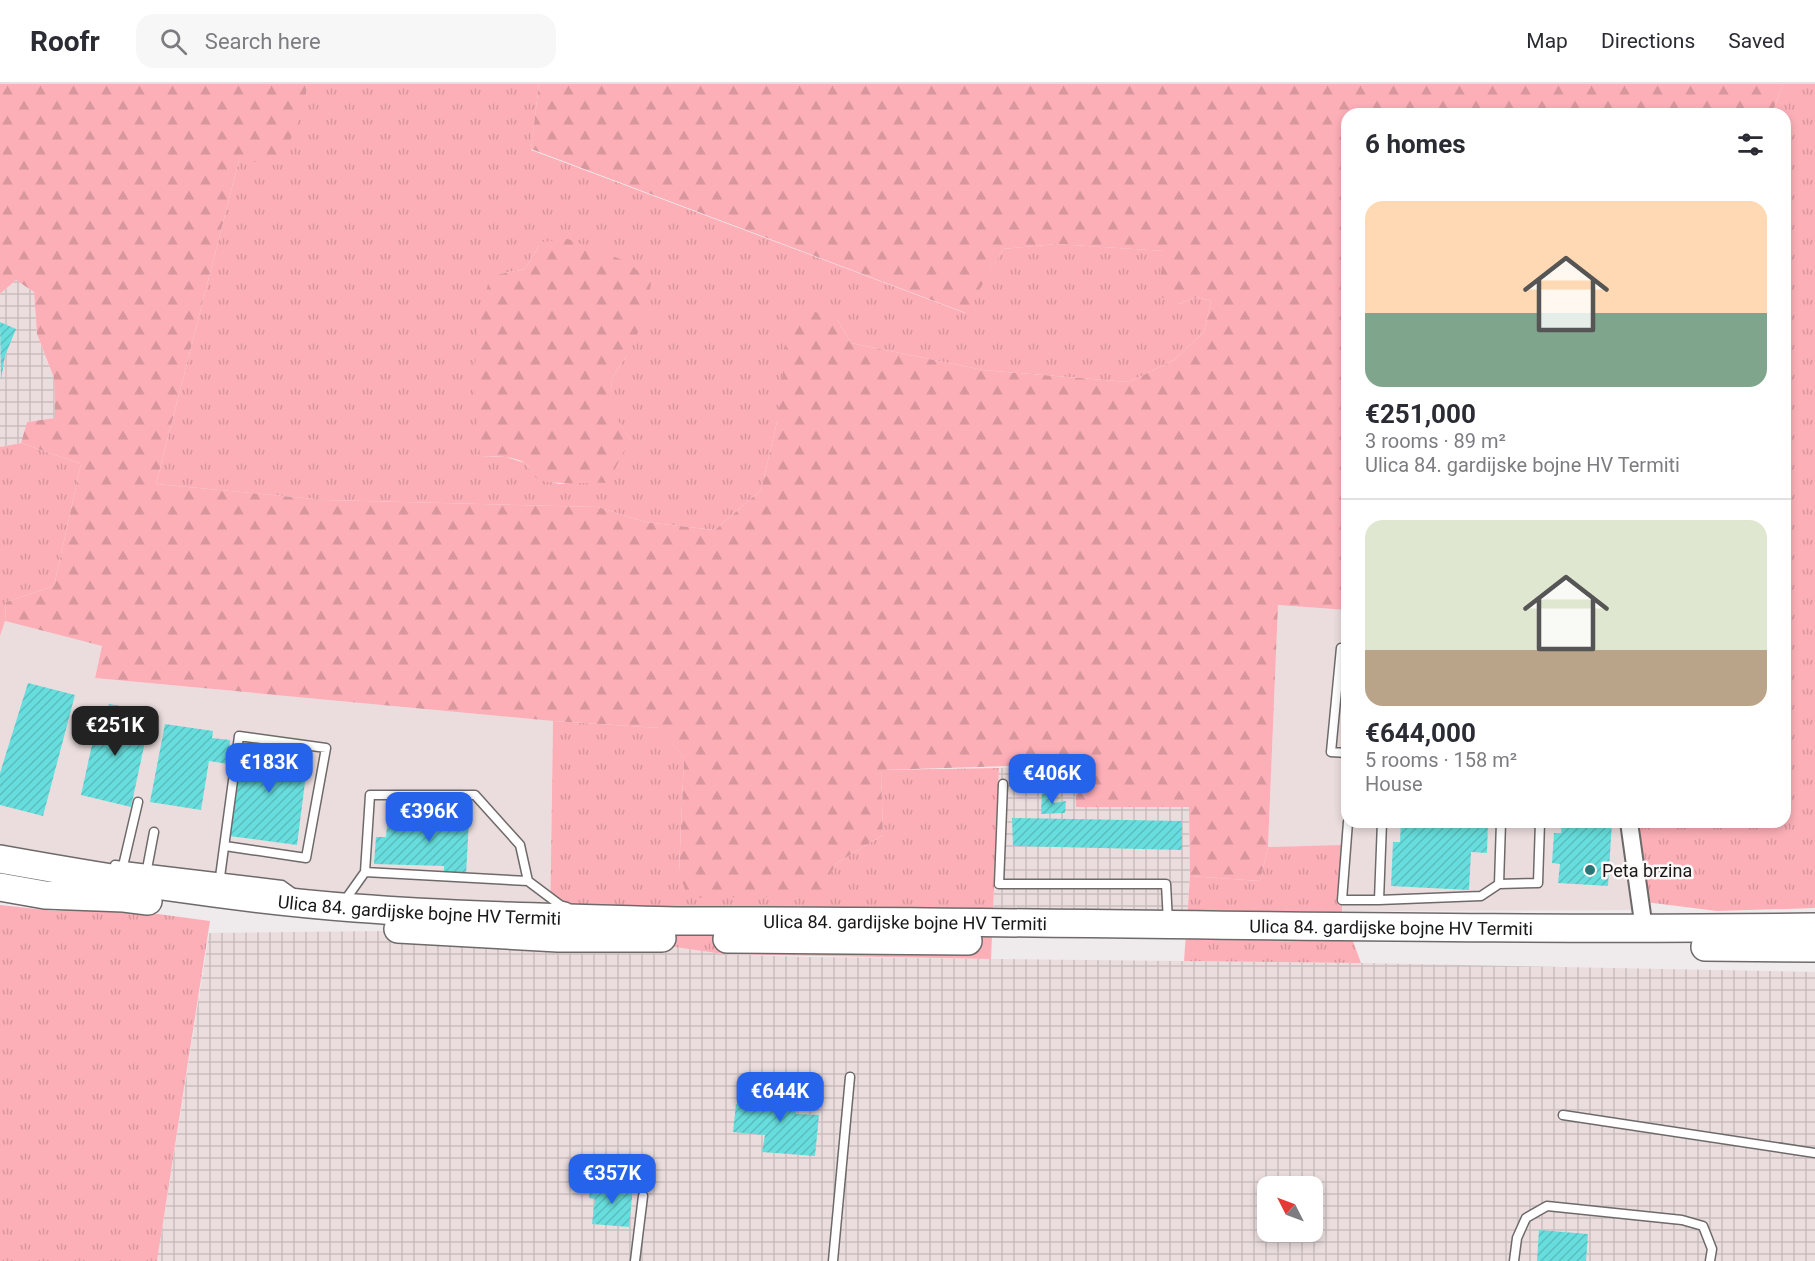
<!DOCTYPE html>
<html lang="en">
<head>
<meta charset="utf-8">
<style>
	:root { --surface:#fff; --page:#f7f7f7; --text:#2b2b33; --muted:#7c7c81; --line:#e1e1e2; --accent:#2563eb }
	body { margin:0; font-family:Roboto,sans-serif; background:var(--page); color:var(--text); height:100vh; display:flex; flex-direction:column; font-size:22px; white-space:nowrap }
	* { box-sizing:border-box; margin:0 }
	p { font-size:20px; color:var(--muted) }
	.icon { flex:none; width:33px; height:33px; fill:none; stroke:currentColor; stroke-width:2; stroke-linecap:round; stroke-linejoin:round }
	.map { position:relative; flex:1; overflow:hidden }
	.panel { position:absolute; left:1341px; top:24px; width:450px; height:720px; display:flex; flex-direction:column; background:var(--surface); border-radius:18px; box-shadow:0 3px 9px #0003 }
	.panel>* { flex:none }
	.needle { width:39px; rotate:312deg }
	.buttons { position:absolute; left:1257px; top:1092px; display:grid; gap:12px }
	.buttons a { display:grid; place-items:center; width:66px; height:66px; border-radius:12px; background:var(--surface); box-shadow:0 3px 9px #0003; font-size:30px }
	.price { position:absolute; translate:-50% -51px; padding:0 14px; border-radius:12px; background:var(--accent); color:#fff; font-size:20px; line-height:39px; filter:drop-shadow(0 2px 3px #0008) }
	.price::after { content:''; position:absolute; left:50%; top:36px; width:18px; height:14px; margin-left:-9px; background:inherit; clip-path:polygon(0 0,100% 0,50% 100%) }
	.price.current { background:#222; color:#fff }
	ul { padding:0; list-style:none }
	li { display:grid; align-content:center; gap:12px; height:318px; padding:0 24px }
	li+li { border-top:2px solid var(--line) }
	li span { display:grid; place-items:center; height:186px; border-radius:18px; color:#555 }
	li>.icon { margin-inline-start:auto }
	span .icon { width:108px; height:108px; fill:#fffc; stroke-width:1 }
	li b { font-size:26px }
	h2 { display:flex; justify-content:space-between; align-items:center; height:72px; padding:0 24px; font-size:26px }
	header { display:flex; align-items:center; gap:36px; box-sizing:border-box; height:84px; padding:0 30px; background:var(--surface); border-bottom:2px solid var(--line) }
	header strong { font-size:28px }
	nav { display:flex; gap:33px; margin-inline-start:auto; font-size:21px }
	.search { width:420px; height:54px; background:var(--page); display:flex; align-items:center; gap:15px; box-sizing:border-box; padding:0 21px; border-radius:18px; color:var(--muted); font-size:22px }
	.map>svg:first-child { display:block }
</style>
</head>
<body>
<header>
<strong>Roofr</strong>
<div class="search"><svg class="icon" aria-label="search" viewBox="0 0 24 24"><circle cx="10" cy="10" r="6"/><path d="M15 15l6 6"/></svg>Search here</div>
<nav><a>Map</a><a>Directions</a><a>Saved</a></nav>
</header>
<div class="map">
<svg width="1815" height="1177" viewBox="0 0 1815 1177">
	<defs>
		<pattern id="industrial-grid" width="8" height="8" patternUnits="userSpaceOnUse" patternTransform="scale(1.5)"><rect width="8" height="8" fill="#ebddde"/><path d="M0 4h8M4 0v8" fill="none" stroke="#c9bdbe"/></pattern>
		<pattern id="grass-tufts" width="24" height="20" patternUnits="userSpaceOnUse" patternTransform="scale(1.5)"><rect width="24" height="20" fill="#fdafb8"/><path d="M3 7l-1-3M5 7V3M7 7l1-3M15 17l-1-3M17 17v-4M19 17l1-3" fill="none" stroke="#d8969d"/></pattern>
		<pattern id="forest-firs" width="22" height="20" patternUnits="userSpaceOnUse" patternTransform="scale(1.5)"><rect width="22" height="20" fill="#fdafb8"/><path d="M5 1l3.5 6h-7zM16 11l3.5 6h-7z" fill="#d8969d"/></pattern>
		<pattern id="building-hatch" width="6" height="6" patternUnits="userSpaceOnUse" patternTransform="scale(1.5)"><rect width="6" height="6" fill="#67dedd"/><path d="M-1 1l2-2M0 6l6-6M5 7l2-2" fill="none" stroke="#59bebd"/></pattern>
	</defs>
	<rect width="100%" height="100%" fill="#efeaeb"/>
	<path fill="#ebddde" d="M1278,521L1347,526V738H1629L1642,826L1342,827V762L1268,763Z
		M5,537L102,562L95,594L553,637L550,845L0,789V552Z"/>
	<path fill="url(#industrial-grid)" fill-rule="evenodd" d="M16,196L34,208L37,250L54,294L55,334L27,338L21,359L0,363V210Z
		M1074,680L1076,723L1189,722L1190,792L1187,833L993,832L999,684Z
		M550,845L723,870L805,873L1361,879L1815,888V1177H157L209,849ZM1268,1102H1312V1148H1268Z"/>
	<path fill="url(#grass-tufts)" fill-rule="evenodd" d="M307,0H539L531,66L965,229L1003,165L1056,160L1165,167L1179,220L1197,213L1211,217L1204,248L1174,276L1129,298L983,286L851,259L837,235L777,338L761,406L715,446L645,438L598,423L326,416L156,400L239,76L306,15ZM541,158L627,271L612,294L610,326L630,355L579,398L559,400L537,394L525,379L506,373L480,372L499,190L525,185Z
		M1783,0H1815V824L1717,827L1645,818L1629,738H1785V30H1772Z
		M21,359L81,380L54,502L6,518L5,537L0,552V363Z
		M553,637L661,644L684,674L679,787L816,812L837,779L883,751L881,686L999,684L991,875L723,870L550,845Z
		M1342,761V827L1361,879L1184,877L1190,792L1260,797L1268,763Z
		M0,821L55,827L106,823L210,837L157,1177H0Z"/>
	<path fill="url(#forest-firs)" d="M0,0H307L306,15L281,81L239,76L156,400L326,416L598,423L645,438L715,446L761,406L777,338L791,220L837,235L851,259L983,286L1129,298L1174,276L1204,248L1211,217L1197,213L1179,220L1158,212L1164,167L1056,160L1003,165L966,229L531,65L539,0H1783L1772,30H1347V526L1278,521L1268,763L1260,797L1190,792L1189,723H1076L1074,680L881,686L883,751L837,779L817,812L688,814L679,788L684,674L660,644L553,637L95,594L102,562L5,537L6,518L54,502L81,380L21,359L27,338L55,334L54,294L37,250L34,208L16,196L0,210Z
		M568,155L628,178L651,199L645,234L627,271L612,294L611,326L630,355L608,399C591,398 552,402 538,395C533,392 530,384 526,380C515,371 494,373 480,372L474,296L478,244L488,200L499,190L525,185L541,158Z"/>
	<path fill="url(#building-hatch)" d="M0,238L16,245L5,272L1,296Z
		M28,599L75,611L43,732L0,721V689Z
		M109,620L133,624L130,635L149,639L131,723L81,711L99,629L107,630Z
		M165,640L213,647L212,654L230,656L228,680L209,677L201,726L150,718Z
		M241,660L309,667L297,761L229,752Z
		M1042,709L1053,710L1054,719L1066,717L1065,729L1041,730Z
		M449,716L470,718L466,791L444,792V782L374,780L376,753H386L387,741L446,742Z
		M1012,734L1182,737V766L1013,762Z
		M1401,738H1488L1487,769L1471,768L1469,806L1391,802L1393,758H1400Z
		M1562,738H1612L1608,802L1558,799L1560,780L1552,779L1554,749H1561Z
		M772,999L798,1000L796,1030L819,1031L815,1072L762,1068L765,1051L733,1048L736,1020L769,1024Z
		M591,1100L633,1103L629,1143L592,1140L595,1115L589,1114Z
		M1539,1146L1588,1150L1586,1177H1537Z"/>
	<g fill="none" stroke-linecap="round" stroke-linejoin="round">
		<g stroke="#6e6a6a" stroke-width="11">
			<path id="service" d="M1341,564L1331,668L1347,669
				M1003,700L999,800H1166L1168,838
				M1348,738L1342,816H1379
				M1382,738L1379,816L1481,812L1499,800
				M1501,738L1499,800L1538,799L1540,738
				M115,781L282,801L296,811
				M123,782L138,718
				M147,785L154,748
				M365,788L370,711H475L520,761L528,797
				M220,793L239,652L326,664L306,774L225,762
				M343,819L365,788L528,797L560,821L567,823
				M1563,1031L1815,1069
				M635,1177L643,1112
				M833,1177L850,993
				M1514,1177L1517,1154L1526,1134L1547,1122L1682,1136L1703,1142L1712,1165L1710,1177"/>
		</g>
		<g stroke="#6e6a6a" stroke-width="20">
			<path id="minor" d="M1629,738L1644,845"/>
		</g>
		<g stroke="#6e6a6a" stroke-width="30">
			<g id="primary">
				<path id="s1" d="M0,775C117,796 236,815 355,824C462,832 569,834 676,837C1056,836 1435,848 1815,843"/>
				<path d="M0,803L45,811L124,814L148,817"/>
				<path d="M398,845L558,854H662"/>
				<path d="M727,855L968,857"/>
				<path d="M1705,863L1815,864"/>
			</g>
		</g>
		<use href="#service" stroke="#fff" stroke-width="8"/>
		<use href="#minor" stroke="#fff" stroke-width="16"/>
		<use href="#primary" stroke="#fff" stroke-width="27"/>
	</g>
	<circle fill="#2b7575" stroke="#fcf8f8" stroke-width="2" cx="1590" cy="786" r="6"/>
	<g text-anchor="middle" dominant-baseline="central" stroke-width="5" stroke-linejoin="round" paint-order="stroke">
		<g font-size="18" fill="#191717" stroke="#fcf8f8" text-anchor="start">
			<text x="1602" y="786">Peta brzina</text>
		</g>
		<g font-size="18" fill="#191717" stroke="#fcf8f8">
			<text stroke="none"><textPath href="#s1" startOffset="423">Ulica 84. gardijske bojne HV Termiti</textPath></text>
			<text stroke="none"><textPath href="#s1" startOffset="909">Ulica 84. gardijske bojne HV Termiti</textPath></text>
			<text stroke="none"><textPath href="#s1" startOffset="1395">Ulica 84. gardijske bojne HV Termiti</textPath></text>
		</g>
	</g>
</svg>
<div class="buttons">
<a><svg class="needle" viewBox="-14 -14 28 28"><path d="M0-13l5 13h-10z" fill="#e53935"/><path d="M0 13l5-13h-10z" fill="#7c7c81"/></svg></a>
</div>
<b class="price current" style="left:115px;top:673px">€251K</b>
<b class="price" style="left:269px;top:710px">€183K</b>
<b class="price" style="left:1052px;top:721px">€406K</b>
<b class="price" style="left:429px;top:759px">€396K</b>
<b class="price" style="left:780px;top:1039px">€644K</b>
<b class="price" style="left:612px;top:1121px">€357K</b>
<section class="panel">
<h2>6 homes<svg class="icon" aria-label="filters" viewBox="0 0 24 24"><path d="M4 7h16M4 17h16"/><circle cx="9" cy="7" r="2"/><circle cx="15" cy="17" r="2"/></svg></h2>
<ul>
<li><span style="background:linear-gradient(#ffd9b3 60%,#7fa58c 0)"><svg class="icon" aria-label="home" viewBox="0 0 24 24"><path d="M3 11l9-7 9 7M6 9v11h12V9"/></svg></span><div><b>€251,000</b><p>3 rooms · 89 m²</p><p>Ulica 84. gardijske bojne HV Termiti</p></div></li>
<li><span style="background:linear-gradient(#dfe7d0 70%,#b9a48a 0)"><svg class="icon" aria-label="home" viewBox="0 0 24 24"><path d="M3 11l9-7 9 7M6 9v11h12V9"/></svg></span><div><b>€644,000</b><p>5 rooms · 158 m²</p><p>House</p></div></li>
</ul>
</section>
</div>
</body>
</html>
